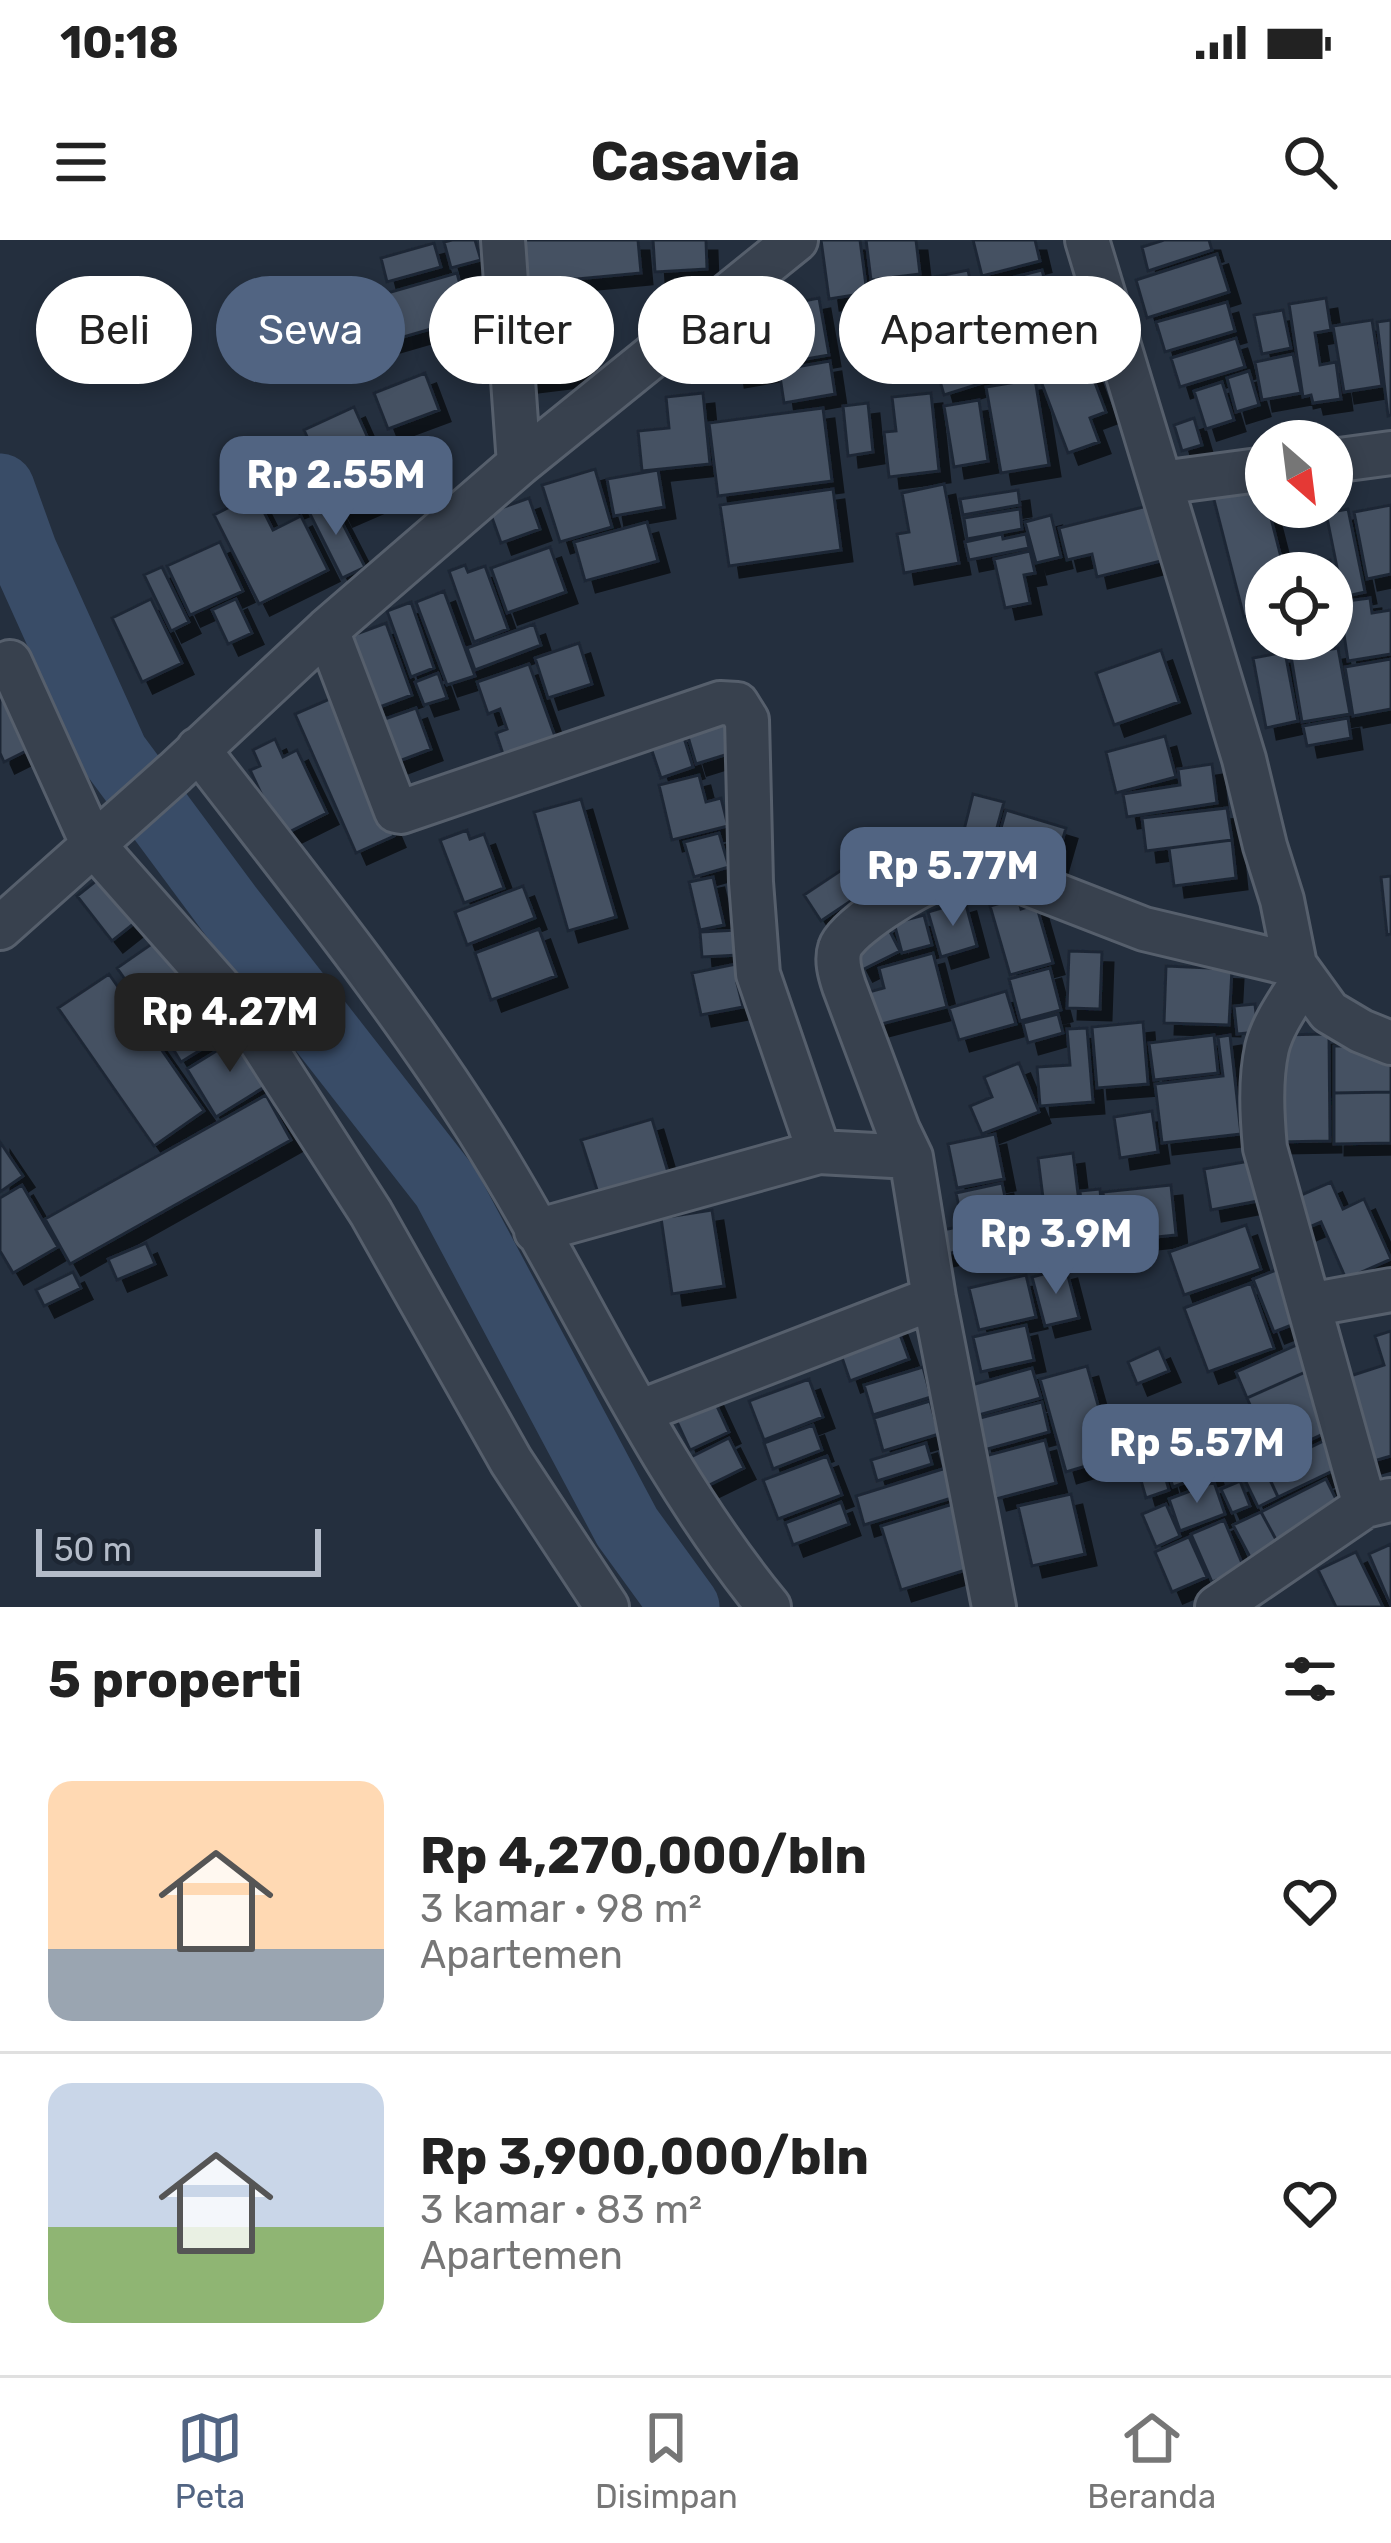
<!DOCTYPE html>
<html lang="id">
<head>
<meta charset="utf-8">
<style>
	:root { --surface:#fff; --page:#f2f2f2; --text:#222; --muted:#767676; --line:#e0e0e0; --accent:#516482 }
	body { margin:0; font-family:Rubik,sans-serif; background:var(--page); color:var(--text); height:100vh; display:flex; flex-direction:column; font-size:45px; white-space:nowrap }
	* { box-sizing:border-box; margin:0 }
	p { font-size:39px; color:var(--muted) }
	.icon { flex:none; width:66px; height:66px; fill:none; stroke:currentColor; stroke-width:2; stroke-linecap:round; stroke-linejoin:round }
	.map { position:relative; height:1367px; overflow:hidden }
	.sheet { display:flex; flex-direction:column; background:var(--surface); flex:1 }
	.sheet>* { flex:none }
	.hud { position:absolute; left:36px; top:36px; width:1320px; height:108px; display:flex; gap:24px }
	.needle { width:78px; rotate:152deg }
	.fabs { position:absolute; left:1245px; top:180px; display:grid; gap:24px }
	.fabs a { display:grid; place-items:center; width:108px; height:108px; border-radius:50%; background:var(--surface); box-shadow:0 6px 18px #0003; font-size:60px }
	.scale { position:absolute; left:36px; bottom:30px; width:285px; box-sizing:border-box; padding-left:12px; border:6px solid #b4bcc9; border-top:0; font-size:33px; line-height:42px; white-space:nowrap; color:#b4bcc9; -webkit-text-stroke:9px #1d2633; paint-order:stroke }
	.price { position:absolute; translate:-50% -102px; padding:0 27px; border-radius:24px; background:var(--accent); color:#fff; font-size:39px; line-height:78px; filter:drop-shadow(0 3px 6px #0008) }
	.price::after { content:''; position:absolute; left:50%; top:72px; width:36px; height:27px; margin-left:-18px; background:inherit; clip-path:polygon(0 0,100% 0,50% 100%) }
	.price.selected { background:#222; color:#fff }
	ul { padding:0; list-style:none }
	li { display:flex; align-items:center; gap:36px; height:300px; padding:0 48px }
	li+li { border-top:3px solid var(--line) }
	li span { display:grid; place-items:center; flex:none; width:336px; height:240px; border-radius:24px; color:#555 }
	li>.icon { margin-inline-start:auto }
	span .icon { width:144px; height:144px; fill:#fffc; stroke-width:1 }
	li b { font-size:51px }
	h2 { display:flex; justify-content:space-between; align-items:center; height:144px; padding:0 48px; font-size:51px }
	.tag { padding:0 42px; border-radius:54px; background:var(--surface); box-shadow:0 6px 18px #0003; font-size:42px; line-height:108px }
	.tag.selected { background:var(--accent); color:#fff }
	.status { display:flex; justify-content:space-between; align-items:center; height:84px; padding:0 60px; background:var(--surface); direction:ltr }
	.status svg { height:33px; fill:currentColor }
	header { display:flex; justify-content:space-between; align-items:center; height:156px; padding:0 48px; background:var(--surface); font-size:54px; font-weight:700 }
	.tab-bar { display:flex; justify-content:space-around; align-items:center; height:168px; border-top:3px solid var(--line); background:var(--surface); font-size:33px; color:var(--muted) }
	.tab-bar a { display:grid; justify-items:center; gap:6px }
	.tab-bar .selected { color:var(--accent) }
	.map>svg:first-child { display:block }
</style>
</head>
<body>
<div class="status"><b>10:18</b><svg viewBox="0 0 49 12"><path d="M0 12V9h3v3zM5 12V6h3v6zM10 12V3h3v9zM15 12V0h3v12zM26 1h20v11H26zM47 4h2v5h-2z"/></svg></div>
<header><svg class="icon" aria-label="menu" viewBox="0 0 24 24"><path d="M4 6h16M4 12h16M4 18h16"/></svg>Casavia<svg class="icon" aria-label="search" viewBox="0 0 24 24"><circle cx="10" cy="10" r="6"/><path d="M15 15l6 6"/></svg></header>
<div class="map">
<svg width="1391" height="1367" viewBox="0 0 1391 1367">
	<defs>
		<filter id="shadow"><feDropShadow dx="11" dy="11" stdDeviation="0" flood-color="#0009"/></filter>
	</defs>
	<rect width="100%" height="100%" fill="#242f3e"/>
	<g fill="none" stroke-linecap="round" stroke-linejoin="round">
		<path stroke="#394c67" stroke-width="69" d="M0,248L23,312L114,514L229,669L446,947L627,1287L685,1367"/>
	</g>
	<path fill="#455162" stroke="#1f2835" stroke-width="3" filter="url(#shadow)" d="M452,0H475L481,20L451,28L444,2Z
		M508,0H638L641,33L513,45Z
		M653,0H706L707,29L655,32Z
		M821,0H860L867,53L829,59Z
		M866,0H916L920,34L871,40Z
		M973,0H1035L1040,21L982,36Z
		M1164,0H1209L1212,10L1148,31L1142,7Z
		M434,3L441,27L387,42L381,18Z
		M1217,14L1229,52L1147,78L1136,40Z
		M968,30L977,74L937,81L929,38Z
		M1042,30L1049,57L989,72L983,45Z
		M457,33L469,78L369,107L356,62Z
		M918,40L926,89L880,95L873,48Z
		M1084,52L1100,108L1020,131L1004,75Z
		M819,58L829,115L777,124L767,68Z
		M1326,58L1331,90L1315,93L1320,125L1336,122L1341,159L1313,163L1311,155L1303,157L1289,64Z
		M577,59L585,134L527,141L519,65Z
		M1227,62L1235,91L1165,112L1156,82Z
		M763,67L773,129L734,136L725,74Z
		M1283,70L1291,108L1262,114L1254,75Z
		M1372,80L1382,146L1344,152L1333,86Z
		M1391,80V175L1388,176L1377,82Z
		M1236,98L1245,127L1180,147L1171,118Z
		M985,109L995,139L944,155L935,124Z
		M1293,114L1301,153L1262,160L1255,122Z
		M1086,119L1106,172L1090,178L1099,202L1068,213L1039,136Z
		M830,121L835,154L784,163L779,130Z
		M1249,131L1259,165L1236,172L1227,138Z
		M425,133L439,170L388,189L374,153Z
		M1035,139L1049,225L1001,233L986,147Z
		M1222,142L1234,180L1206,189L1194,151Z
		M703,153L710,224L642,231L638,191L669,188L666,157Z
		M931,153L939,231L889,237L884,192L896,191L892,157Z
		M979,160L988,221L954,227L944,166Z
		M868,163L873,212L848,216L843,166Z
		M354,167L380,225L330,247L304,190Z
		M823,168L832,241L718,256L709,183Z
		M1194,178L1202,205L1182,211L1174,185Z
		M308,211L326,253L291,268L274,226Z
		M383,228L395,252L342,275L331,252Z
		M595,229L612,287L560,302L542,245Z
		M658,230L664,267L614,276L607,239Z
		M1262,243L1285,333H1266V371L1244,377L1213,256Z
		M944,244L959,323L904,333L897,294L909,292L902,253Z
		M833,249L841,310L729,326L720,265Z
		M1018,250L1020,265L963,275L960,259Z
		M255,254L273,290L301,276L328,330L259,364L214,275Z
		M329,257L365,327L342,338L307,268Z
		M529,258L540,289L501,303L490,272Z
		M1391,265V334L1367,339L1354,272Z
		M1147,266L1161,321L1097,337L1092,314L1067,320L1059,288Z
		M1020,269L1022,289L967,299L964,278Z
		M1348,269L1365,352L1343,357L1326,273Z
		M1051,275L1061,317L1036,323L1025,282Z
		M647,282L658,321L585,341L574,302Z
		M1002,294L1003,299L1026,294L1029,308L969,320L965,302Z
		M220,302L243,351L190,375L167,326Z
		M550,307L566,352L507,373L491,328Z
		M1030,311L1035,333L1024,335L1030,363L1005,368L994,319Z
		M1330,320L1337,356L1332,357V333H1294L1293,328Z
		M465,325L468,332L485,326L508,389L474,402L449,331Z
		M162,327L189,382L171,391L144,335Z
		M444,351L475,436L447,445L416,362Z
		M1370,358L1372,373L1391,370V414L1348,421L1339,362Z
		M151,359L182,423L142,442L112,378Z
		M236,359L252,393L228,404L212,370Z
		M411,362L434,428L411,437L387,371Z
		M386,383L412,455L377,468L351,396Z
		M534,384L541,405L475,430L467,408Z
		M579,403L592,444L548,458L535,418Z
		M1338,408L1350,474L1302,482L1291,416Z
		M1161,410L1179,462L1114,485L1096,433Z
		M1285,412L1298,481L1266,488L1253,418Z
		M1391,419V469L1353,476L1345,427Z
		M529,424L556,499L504,517L496,493L507,489L500,469L488,474L477,442Z
		M438,433L447,458L424,465L415,442Z
		M0,451L26,511L4,522L0,513Z
		M334,457L394,596L356,613L295,474Z
		M416,468L431,509L394,523L379,481Z
		M728,477L738,511L696,524L686,490Z
		M1348,478L1351,498L1307,506L1303,486Z
		M682,491L693,527L661,538L649,502Z
		M1165,496L1176,537L1116,553L1106,512Z
		M275,499L283,517L297,510L327,573L281,596L250,530L260,526L253,510Z
		M1212,524L1217,563L1127,577L1123,554L1180,545L1178,529Z
		M699,535L706,562L721,558L728,586L672,600L659,545Z
		M973,554L1004,562L991,610L961,602Z
		M581,559L616,677L568,691L534,572Z
		M1227,568L1232,600L1146,611L1142,578Z
		M1006,570L1066,588L1055,626L1034,619L1031,628L1009,622L1012,611L996,606Z
		M467,590L470,599L484,594L504,648L464,663L440,600Z
		M719,593L729,627L694,637L684,602Z
		M897,593L921,628L874,659L867,650L821,681L804,655Z
		M1232,600L1236,638L1174,646L1169,608Z
		M111,629L146,674L112,701L77,656Z
		M1391,636V694L1387,695L1381,637Z
		M713,637L724,685L700,690L689,642Z
		M523,646L535,678L467,705L455,672Z
		M1018,658L1021,669L1036,664L1053,723L1010,735L990,666Z
		M965,661L977,706L941,717L928,672Z
		M924,675L932,705L902,713L894,683Z
		M885,682L900,711L862,730L847,701Z
		M539,689L556,736L491,760L475,713Z
		M738,690L739,715L702,717L700,692Z
		M166,694L197,737L148,772L117,728Z
		M1069,711L1102,712L1100,769L1067,768Z
		M933,713L947,767L874,786L865,753L884,748L879,728Z
		M746,722L750,741L737,743L743,767L701,775L692,733Z
		M1166,726L1232,729L1229,785L1164,783Z
		M1050,728L1061,770L1020,781L1009,739Z
		M109,734L204,871L154,906L58,768Z
		M204,742L233,790L181,822L152,774Z
		M1006,751L1016,784L959,800L949,768Z
		M1255,764L1258,792L1237,794L1234,766Z
		M1058,774L1063,793L1028,803L1023,783Z
		M1143,782L1148,844L1097,848L1092,787Z
		M1087,788L1093,862L1040,866L1037,827L1070,825L1067,789Z
		M244,794L274,841L216,877L187,829Z
		M1329,794L1330,901L1276,902V795Z
		M1214,795L1218,833L1154,840L1149,803Z
		M1230,795L1241,894L1162,903L1155,844L1223,836L1218,797Z
		M1334,806H1391V852L1334,853Z
		M1019,823L1039,872L982,894L970,866L992,857L984,837Z
		M1391,852V903L1334,904V853Z
		M266,855L291,900L70,1024L45,979Z
		M1152,871L1158,912L1120,918L1114,877Z
		M652,879L668,932L598,953L581,900Z
		M995,894L1004,939L957,948L948,904Z
		M0,902L23,936L0,952Z
		M1073,913L1080,970L1045,974L1038,918Z
		M1261,919L1268,959L1211,970L1204,929Z
		M1331,942L1343,969L1364,959L1391,1019L1346,1039L1321,982L1298,992L1285,962Z
		M1002,943L1014,999L942,1015L937,991L963,986L956,953Z
		M22,945L58,1007L13,1033L0,1011V958Z
		M1171,945L1176,995L1108,1002L1103,952Z
		M1100,949L1105,1003L1089,1004L1090,1012L1047,1016L1045,999L1084,994L1080,951Z
		M712,970L724,1046L672,1054L661,978Z
		M1246,985L1261,1029L1184,1055L1169,1012Z
		M146,1003L155,1024L117,1040L108,1019Z
		M1066,1028L1079,1078L1045,1086L1032,1037Z
		M1281,1028L1302,1081L1274,1092L1253,1039Z
		M73,1032L81,1048L44,1066L36,1050Z
		M1026,1035L1036,1077L979,1090L969,1048Z
		M1251,1043L1274,1108L1208,1132L1184,1068Z
		M895,1081L909,1119L850,1141L837,1103Z
		M1026,1085L1034,1120L981,1132L973,1097Z
		M1391,1091V1216L1367,1223L1341,1139L1384,1125L1375,1096Z
		M1299,1104L1310,1130L1247,1158L1236,1132Z
		M1159,1108L1169,1131L1137,1144L1128,1122Z
		M1087,1126L1113,1218L1066,1232L1040,1139Z
		M923,1127L931,1157L873,1175L864,1145Z
		M1032,1128L1041,1158L975,1176L968,1146Z
		M1310,1130L1336,1188L1273,1217L1247,1158Z
		M809,1139L823,1177L764,1200L749,1161Z
		M710,1151L729,1192L690,1210L671,1169Z
		M930,1161L939,1194L883,1211L874,1178Z
		M1042,1162L1049,1192L984,1210L976,1179Z
		M813,1185L822,1210L773,1229L764,1203Z
		M1332,1197L1345,1225L1278,1257L1265,1229Z
		M729,1198L744,1228L699,1250L685,1220Z
		M1154,1199L1169,1250L1146,1258L1131,1206Z
		M1045,1200L1056,1243L996,1259L985,1216Z
		M1202,1201L1212,1233L1173,1247L1162,1214Z
		M926,1203L932,1224L877,1241L871,1220Z
		M827,1216L842,1255L778,1279L763,1240Z
		M946,1228L955,1257L864,1285L856,1256Z
		M1265,1229L1278,1257L1258,1267L1244,1238Z
		M1326,1239L1343,1273L1279,1305L1261,1272Z
		M1240,1241L1250,1266L1232,1273L1221,1249Z
		M1214,1242L1225,1274L1180,1291L1169,1259Z
		M1071,1254L1085,1314L1032,1326L1018,1266Z
		M963,1261L982,1325L901,1350L881,1286Z
		M841,1262L849,1284L793,1305L785,1283Z
		M1166,1264L1180,1296L1156,1307L1142,1274Z
		M1261,1272L1279,1305L1251,1319L1233,1285Z
		M1224,1280L1244,1328L1212,1342L1191,1294Z
		M1189,1297L1207,1337L1172,1352L1155,1312Z
		M1391,1304V1366L1369,1314Z
		M1356,1312L1383,1367H1336L1318,1330Z"/>
	<g fill="none" stroke-linecap="round" stroke-linejoin="round">
		<g stroke="#565f6c" stroke-width="48">
			<path id="minor" d="M503,0L519,224
				M1087,0L1244,519L1265,606L1282,660L1295,725L1329,772L1361,791L1391,803
				M1332,221L1391,213
				M1161,243L1266,229
				M327,390L391,558L396,571L401,572L720,463L737,464L747,480L751,642L758,734L819,912
				M10,422L92,603L243,774L371,973L511,1221L607,1367
				M198,509C294,634 395,758 479,891C578,1048 651,1223 769,1367
				M0,688L175,532L327,390L519,224L796,0
				M1304,738C1291,760 1273,783 1267,808C1260,840 1262,875 1265,908L1365,1266
				M536,991L819,912L911,917
				M1309,1065L1391,1050
				M639,1172L934,1058
				M994,1367L934,1058L911,917L898,890L844,746C840,734 836,720 840,708C846,688 917,644 939,638C959,631 983,633 1005,635L1144,689L1295,725
				M1217,1367L1365,1266L1390,1260"/>
		</g>
		<use href="#minor" stroke="#38414e" stroke-width="42"/>
	</g>
</svg>
<div class="fabs">
<a><svg class="needle" viewBox="-14 -14 28 28"><path d="M0-13l5 13h-10z" fill="#e53935"/><path d="M0 13l5-13h-10z" fill="#767676"/></svg></a>
<a><svg class="icon" aria-label="locate" viewBox="0 0 24 24"><circle cx="12" cy="12" r="6"/><path d="M12 2v4M12 18v4M2 12h4M18 12h4"/></svg></a>
</div>
<div class="scale">50 m</div>
<b class="price" style="left:336px;top:298px">Rp 2.55M</b>
<b class="price" style="left:953px;top:689px">Rp 5.77M</b>
<b class="price selected" style="left:230px;top:835px">Rp 4.27M</b>
<b class="price" style="left:1056px;top:1057px">Rp 3.9M</b>
<b class="price" style="left:1197px;top:1266px">Rp 5.57M</b>
<div class="hud">
<a class="tag">Beli</a>
<a class="tag selected">Sewa</a>
<a class="tag">Filter</a>
<a class="tag">Baru</a>
<a class="tag">Apartemen</a>
</div>
</div>
<section class="sheet">
<h2>5 properti<svg class="icon" aria-label="filters" viewBox="0 0 24 24"><path d="M4 7h16M4 17h16"/><circle cx="9" cy="7" r="2"/><circle cx="15" cy="17" r="2"/></svg></h2>
<ul>
<li><span style="background:linear-gradient(#ffd9b3 70%,#9aa5b1 0)"><svg class="icon" aria-label="home" viewBox="0 0 24 24"><path d="M3 11l9-7 9 7M6 9v11h12V9"/></svg></span><div><b>Rp 4,270,000/bln</b><p>3 kamar · 98 m²</p><p>Apartemen</p></div><svg class="icon" aria-label="heart" viewBox="0 0 24 24"><path d="M12 20l-8-8c-3-5 5-10 8-4 3-6 11-1 8 4z"/></svg></li>
<li><span style="background:linear-gradient(#c9d6e8 60%,#8fb573 0)"><svg class="icon" aria-label="home" viewBox="0 0 24 24"><path d="M3 11l9-7 9 7M6 9v11h12V9"/></svg></span><div><b>Rp 3,900,000/bln</b><p>3 kamar · 83 m²</p><p>Apartemen</p></div><svg class="icon" aria-label="heart" viewBox="0 0 24 24"><path d="M12 20l-8-8c-3-5 5-10 8-4 3-6 11-1 8 4z"/></svg></li>
</ul>
</section>
<nav class="tab-bar">
<a class="selected"><svg class="icon" aria-label="map" viewBox="0 0 24 24"><path d="M3 6l6-2 6 2 6-2v14l-6 2-6-2-6 2zM9 4v14M15 6v14"/></svg>Peta</a>
<a><svg class="icon" aria-label="saved" viewBox="0 0 24 24"><path d="M7 4h10v16l-5-4-5 4z"/></svg>Disimpan</a>
<a><svg class="icon" aria-label="home" viewBox="0 0 24 24"><path d="M3 11l9-7 9 7M6 9v11h12V9"/></svg>Beranda</a>
</nav>
</body>
</html>
